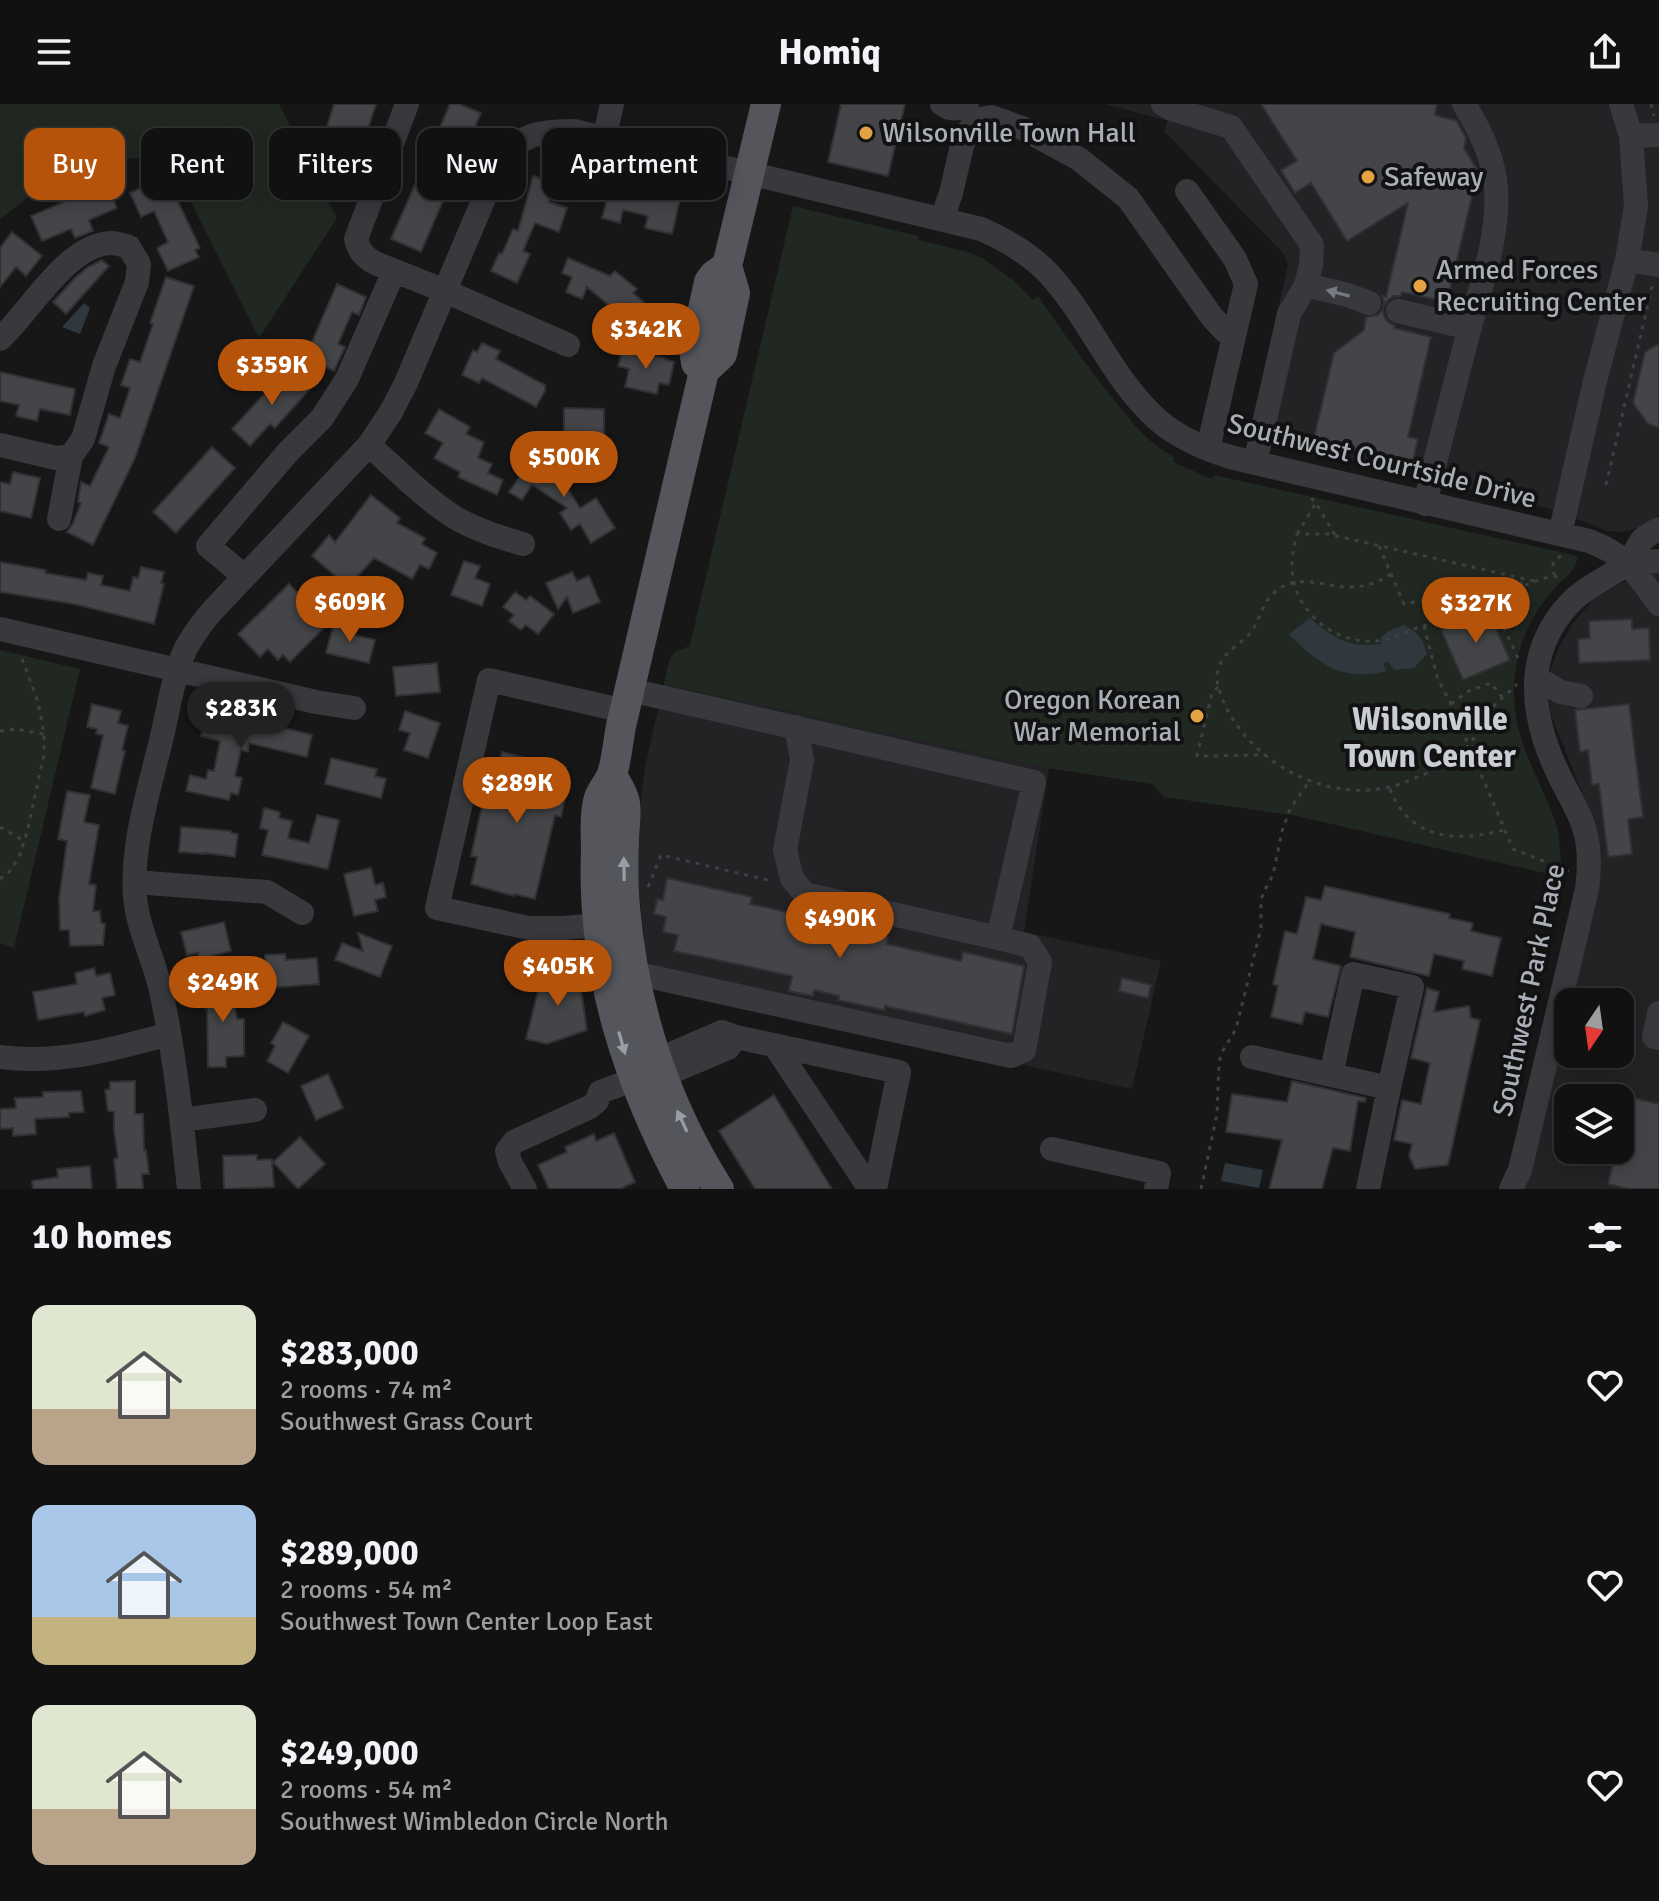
<!DOCTYPE html>
<html lang="en">
<head>
<meta charset="utf-8">
<style>
	:root { --surface:#111112; --page:#1a1a1b; --text:#f1f3f6; --muted:#9c9d9f; --line:#303132; --accent:#b45309 }
	body { margin:0; font-family:Signika,sans-serif; background:var(--page); color:var(--text); height:100vh; display:flex; flex-direction:column; font-size:30px; white-space:nowrap }
	* { box-sizing:border-box; margin:0 }
	p { font-size:26px; color:var(--muted) }
	.icon { flex:none; width:44px; height:44px; fill:none; stroke:currentColor; stroke-width:2; stroke-linecap:round; stroke-linejoin:round }
	.map { position:relative; height:1085px; overflow:hidden }
	.panel { display:flex; flex-direction:column; background:var(--surface); flex:1 }
	.panel>* { flex:none }
	.top-card { position:absolute; left:24px; top:24px; width:800px; height:72px; display:flex; gap:16px }
	.needle { width:52px; rotate:193deg }
	.controls { position:absolute; left:1554px; top:884px; display:grid; gap:16px }
	.controls a { display:grid; place-items:center; width:80px; height:80px; border-radius:16px; background:var(--surface); box-shadow:0 4px 20px #0003,0 0 0 2px var(--line); font-size:40px }
	.price { position:absolute; translate:-50% -68px; padding:0 18px; border-radius:28px; background:var(--accent); color:#fff; font-size:26px; line-height:52px; filter:drop-shadow(0 2px 4px #0008) }
	.price::after { content:''; position:absolute; left:50%; top:48px; width:24px; height:18px; margin-left:-12px; background:inherit; clip-path:polygon(0 0,100% 0,50% 100%) }
	.price.active { background:#222; color:#fff }
	ul { padding:0; list-style:none }
	li { display:flex; align-items:center; gap:24px; height:200px; padding:0 32px }
	li span { display:grid; place-items:center; flex:none; width:224px; height:160px; border-radius:16px; color:#555 }
	li>.icon { margin-inline-start:auto }
	span .icon { width:96px; height:96px; fill:#fffc; stroke-width:1 }
	li b { font-size:34px }
	h2 { display:flex; justify-content:space-between; align-items:center; height:96px; padding:0 32px; font-size:34px }
	.pill { padding:0 28px; border-radius:16px; background:var(--surface); box-shadow:0 4px 20px #0003,0 0 0 2px var(--line); font-size:28px; line-height:72px }
	.pill.active { background:var(--accent); color:#fff }
	header { display:flex; justify-content:space-between; align-items:center; height:104px; padding:0 32px; background:var(--surface); font-size:36px; font-weight:700 }
	.map>svg:first-child { display:block }
</style>
</head>
<body>
<header><svg class="icon" aria-label="menu" viewBox="0 0 24 24"><path d="M4 6h16M4 12h16M4 18h16"/></svg>Homiq<svg class="icon" aria-label="share" viewBox="0 0 24 24"><path d="M12 15V3M7 8l5-5 5 5M5 13v7h14v-7"/></svg></header>
<div class="map">
<svg width="1659" height="1085" viewBox="0 0 1659 1085">
	<rect width="100%" height="100%" fill="#171718"/>
	<path fill="#232325" fill-rule="evenodd" d="M1105,0H1659V411L1638,424L1623,428L1607,427L1558,407L1422,373L1250,332L1288,160L1284,150L1164,27L1168,17Z
		M1659,464V1085H1520L1595,778L1589,706L1550,608L1548,573L1558,545L1573,519L1595,494L1618,481ZM1568,898H1620V950H1568ZM1568,994H1620V1046H1568Z
		M664,580L1049,664L1024,828L1161,857L1132,985L652,878L645,842L635,752L645,662Z"/>
	<path fill="#212821" d="M0,0H279L337,114L259,234L170,56L167,54L79,55L0,115Z
		M793,102L918,132V136L968,148L984,155L1013,176L1033,196L1038,192C1063,228 1088,264 1116,298C1133,320 1149,340 1174,353L1173,358L1212,375L1214,371L1578,452C1573,472 1566,470 1554,485C1543,497 1534,511 1527,526C1511,561 1510,604 1523,640C1532,667 1547,692 1556,720C1560,732 1559,744 1561,756C1562,762 1565,768 1566,774L1292,711L1164,693L1152,680L1047,664L664,580C667,570 667,552 677,547C682,545 686,544 690,541Z
		M0,546L80,565L14,844L0,839Z"/>
	<path fill="#30383d" d="M84,199L90,204L80,230L62,223Z
		M1310,514C1334,535 1349,544 1381,540V533L1389,527L1404,521C1419,529 1423,535 1427,550L1414,564L1394,566L1389,558L1383,559L1386,567C1341,578 1319,560 1289,530Z
		M1225,1059L1263,1066L1259,1084L1221,1077Z"/>
	<path fill="#444548" stroke="#313134" stroke-width="2" d="M334,0H376L359,54L351,52L348,63L317,54Z
		M450,0H459L481,9L421,148L391,135Z
		M841,0H905L888,72L828,58Z
		M1261,0H1437L1435,11L1457,17L1466,34L1464,44L1478,67L1447,198L1402,188L1401,192H1394L1388,196L1383,204L1384,212L1388,218L1395,222L1394,224L1431,233L1408,333L1418,335L1413,356L1402,354L1401,359L1313,338L1334,249L1364,226L1366,213L1378,211L1383,205L1384,197L1382,192L1386,193L1408,99L1347,137L1311,79L1295,89L1281,66L1297,57Z
		M166,72L200,144L195,146L199,153L168,167L157,144L168,138L154,107L141,113L130,89Z
		M533,72L555,79L549,98L567,104L559,128L535,119L523,147L530,150L517,179L491,167L499,149L502,150L513,125L518,127Z
		M619,74L681,91L672,130L645,124L648,112L623,106L620,119L602,114L609,87L615,89Z
		M106,80L117,104L89,116L93,127L75,134L71,125L42,137L31,112Z
		M12,128L42,152L26,172L16,163L0,183V144Z
		M568,154L610,172L615,167L637,185L633,189L644,198L630,215H625L587,183L582,195L566,188L572,173L562,169Z
		M102,156L109,162L66,210L53,198L75,174L88,163Z
		M166,173L194,182L135,354L93,441L67,428L73,419L81,399L78,398L81,378L90,382L109,343L99,339L109,310L120,314L130,284L121,281L130,255L140,258L153,220L150,219Z
		M337,180L366,193L359,211L352,208L338,240L345,243L334,267L305,254Z
		M482,239L500,247L496,255L545,281V287L536,303L482,274L479,279L462,271L473,246L477,248Z
		M1659,240V324L1648,320L1633,299L1645,248Z
		M623,244L665,254V255L674,258L669,281L659,279L657,290L625,283L629,265L618,262Z
		M288,264L310,285L275,324L270,320L250,342L232,325Z
		M0,268L75,285L70,311L40,305L37,317L16,312L19,301L0,297Z
		M564,304L604,305V333L564,332Z
		M439,305L470,323L466,330L484,338L478,354L492,360L488,369L503,376L497,391L458,373L460,368L434,354L443,339L425,329Z
		M212,343L235,364L176,429L153,408Z
		M533,353L557,369L560,365L572,373L566,382L580,404L596,394L615,424L591,439L580,420L571,426L560,409L567,404L532,381L522,396L509,388Z
		M13,368L40,374L31,414L0,407V378L10,380Z
		M371,391L400,414L397,419L425,434L422,440L437,449L429,465L420,461L412,475L374,454L348,483L312,452L329,431L335,438Z
		M464,457L480,462L475,474L490,480L482,502L451,491Z
		M0,458L46,466L45,469L86,476L88,469L103,472L101,481L130,487L133,473L138,474L141,463L164,468L161,479L164,480L154,520L74,500L0,488Z
		M572,468L577,477L589,472L600,498L573,509L567,493L558,505L546,479Z
		M289,480L300,491L311,480L330,500L315,514L331,517L290,558L283,551L278,556L268,545L260,553L238,530Z
		M515,488L526,496L530,492L554,510L538,530L526,521L521,526L509,517L514,511L503,503Z
		M1488,506L1510,556L1463,576L1441,526Z
		M1632,515V525L1649,524L1650,556L1579,559L1578,535L1590,534L1589,517Z
		M334,518L357,523L355,531L375,536L369,559L326,549Z
		M437,559L440,588L396,592L393,563Z
		M92,600L121,607L118,619L128,622L122,646L125,647L115,690L91,684L103,631L96,630L97,625L87,623Z
		M1629,600L1643,713L1628,715L1632,750L1608,753L1599,680L1592,681L1588,646L1580,648L1575,606Z
		M405,607L440,619L428,654L404,646L410,629L399,626Z
		M206,608L226,612L227,609L312,631L307,653L249,639L248,648L241,646L235,672L242,674L238,691L231,689L229,696L186,687L190,671L206,675L208,666L214,667L220,637L201,632Z
		M502,648L566,663L560,685L567,687L561,713L555,711L535,795L514,790V792L471,780L477,753L471,752L481,706L491,668L497,670Z
		M331,654L377,665L375,672L386,675L381,694L325,680Z
		M67,687L90,691L84,718L99,721L89,780L96,781L93,807H100L101,819L105,820L103,841L70,842L69,826H60L59,795L67,737L58,735Z
		M264,704L280,708L279,714L292,717L288,734L309,739L317,711L339,716L328,765L262,751L268,726L260,724Z
		M181,723L231,727V729L238,730L235,753L205,749V750L179,748Z
		M371,764L375,781L383,779L386,793L375,796L378,807L354,812L344,770Z
		M667,774L752,793L750,800L810,813L807,826L865,838L867,828L888,833L887,840L961,857L963,848L1024,862L1012,930L885,902L884,906L838,896L839,892L814,886L813,892L789,887L792,872L674,847L678,831L663,828L666,813L654,810L657,795L663,796Z
		M1325,782L1450,810L1449,814L1473,819L1471,827L1501,834L1492,872L1462,865L1464,857L1434,850L1429,872L1350,853L1355,828L1321,820L1313,855L1341,862L1328,913L1305,908L1302,920L1271,913L1278,882L1273,880L1285,827L1297,830L1306,793L1321,796Z
		M224,818L231,847L199,855L198,849L187,851L181,828Z
		M358,829L392,842L380,873L335,856L342,839L363,847Z
		M285,850L286,856L317,854L319,880L267,884L265,851Z
		M94,864L96,872L110,869L115,891L102,894L105,906L85,912L84,908L38,916L33,888L77,880L75,869Z
		M578,865L587,926L547,940L526,935L542,871Z
		M1122,874L1151,881L1148,894L1119,887Z
		M230,875L237,915H244V952L226,953V963H208L207,904L206,905L202,886L209,885L208,879Z
		M1427,884L1439,888L1434,908L1469,902L1471,914L1480,916L1448,1061L1415,1065L1409,1052L1412,1040L1394,1036L1402,996L1421,1000L1430,959L1411,954Z
		M283,918L309,932L288,969L267,957L275,942L271,939Z
		M328,970L343,1004L316,1016L301,982Z
		M135,977V1010H143L144,1046H146L149,1070H142L143,1085H117L114,1055L118,1054L114,1027V1008L108,1007L105,986L110,985V978Z
		M1292,977L1366,994L1365,998L1358,997L1350,1047L1333,1044L1322,1085H1269L1282,1036L1226,1028L1232,990L1287,998Z
		M81,987L84,1008L69,1009V1013L35,1015L36,1030L13,1032V1024L0,1025V1005L16,1004L15,994L43,993V988Z
		M774,991L832,1085H755L719,1027Z
		M1620,991L1659,1000V1085H1629L1608,1080L1616,1046H1620Z
		M614,1029L635,1078L620,1085H549L538,1061L567,1048L565,1043L594,1030L596,1037Z
		M300,1033L325,1060L298,1085L273,1058Z
		M257,1051V1056L272,1055L274,1083L224,1085L223,1052Z
		M90,1062L92,1085H33L32,1077L58,1073L57,1065Z"/>
	<g fill="none" stroke-linecap="round" stroke-linejoin="round">
		<path stroke="#3e4044" stroke-width="3" stroke-dasharray="4 6" stroke-linecap="butt" d="M1651,0L1654,12
			M1606,381L1653,178
			M1311,394L1316,399L1335,431
			M1297,430L1316,399
			M1379,442L1404,500L1527,478
			M1391,470C1379,478 1366,483 1352,483C1325,484 1300,468 1276,487C1262,498 1261,514 1251,528C1241,541 1225,546 1219,563C1214,577 1220,590 1226,603C1256,664 1335,702 1400,680C1421,672 1455,659 1469,641C1478,630 1481,616 1491,605C1499,596 1509,589 1517,580
			M1554,471L1562,477
			M1534,477L1328,430H1297C1289,460 1289,485 1311,510C1327,529 1352,539 1376,537C1389,536 1400,531 1411,526C1425,521 1439,519 1452,513C1486,499 1518,482 1554,471L1553,458L1562,451
			M1491,496L1518,554
			M1424,522L1438,576L1451,600L1513,745L1569,767
			M1218,583L1212,589L1197,652L1265,651
			M1451,600L1469,587L1491,579L1502,593
			M0,627L16,625L44,630
			M1390,685C1410,737 1458,738 1504,726
			M0,723L24,737
			M0,775L10,767L19,753L27,728L44,650V630L38,598L22,555L18,551
			M648,783L661,751L772,777
			M1201,1085L1217,1010L1219,958L1222,948L1236,925L1261,824V798L1263,789L1273,771L1282,727L1290,705L1310,676"/>
		<path stroke="#38393d" stroke-width="24" d="M407,0L356,135C359,147 364,153 375,159L445,187L568,241
			M942,0C949,6 960,6 967,0
			M1163,0L1172,5L1231,23L1312,141L1311,161L1306,181L1289,210L1255,359
			M1631,32L1659,31
			M604,35L612,0
			M1187,87L1235,155L1246,180L1208,345
			M942,115L951,89L962,42L969,26L980,15L991,13L1022,24L1079,55L1128,94L1212,213L1226,228L1234,230
			M1627,156L1659,161
			M1306,181L1348,191L1369,199
			M1398,207L1470,224
			M0,235C30,208 67,140 111,139C117,139 123,141 129,143L139,160L137,178L104,262L83,335L71,352L56,354L0,341
			M369,341C396,365 423,393 454,413C476,426 499,433 523,440
			M1425,400C1439,340 1455,281 1470,222C1482,179 1499,131 1496,85C1494,54 1480,26 1464,0
			M59,415L71,352
			M1560,430L1595,277L1627,156L1636,102L1631,32L1621,0
			M1628,459L1659,457
			M244,472L208,442L288,348L322,314L347,275L394,167
			M0,525L316,598L354,604
			M1536,574L1561,588L1581,592
			M630,586L1034,678L998,834L805,790L792,775L785,746L802,656L796,623
			M135,778L267,788L302,809
			M599,821L563,824H529L437,804L489,576L625,607
			M634,869L1011,952L1024,946L1040,858L1030,842L998,834
			M1659,909L1654,933L1659,934
			M775,942L870,1085
			M0,953C57,961 115,945 169,930
			M1252,953L1389,984L1368,1085
			M644,966L657,956L722,928L736,933L899,968L875,1085
			M1331,971L1353,870L1412,883L1389,984
			M182,1016L255,1006
			M1052,1045L1159,1069L1156,1085
			M189,1085C182,1018 175,952 161,887C154,855 138,826 135,793C131,739 150,684 162,632C169,603 173,572 186,544C194,530 203,517 214,505L369,341L391,308L406,279L496,66C517,30 534,28 574,27L981,125C1006,136 1029,149 1048,169C1090,214 1112,276 1159,317C1179,334 1205,345 1230,353L1589,437C1627,451 1636,469 1659,500
			M525,1085L510,1058L507,1047L514,1038L590,1003L597,997L600,988L633,976L662,972L728,944L731,940
			M1511,1085L1520,1066L1587,785C1589,769 1590,752 1587,736C1583,712 1568,691 1558,669C1530,611 1523,548 1571,498C1587,481 1609,474 1626,460C1634,454 1636,442 1643,435C1647,431 1654,428 1659,425"/>
		<path stroke="#54565c" stroke-width="30" d="M704,267L696,259L694,246L709,178L714,171L727,162
			M612,671C616,679 624,690 625,699C627,710 624,724 624,735C623,758 623,781 625,803C634,903 665,1000 719,1085
			M685,1085C628,979 591,868 596,746C596,730 594,712 598,697C600,687 609,679 612,670C617,655 618,637 621,622L704,267L722,250L735,189L727,162L766,0"/>
	</g>
	<defs><path id="oneway-solid" d="M-6-.8H1V-3.2L6.5 0L1 3.2V.8H-6Z" transform="scale(2)"/></defs>
	<use fill="#777a80" href="#oneway-solid" transform="translate(1338 189) rotate(-165)"/>
	<g fill="#999da5">
		<use href="#oneway-solid" transform="translate(624 765) rotate(-91)"/>
		<use href="#oneway-solid" transform="translate(622 939) rotate(74)"/>
		<use href="#oneway-solid" transform="translate(682 1017) rotate(-115)"/>
	</g>
	<g fill="#e4a243" stroke="#121213" stroke-width="3">
		<circle cx="866" cy="29" r="8"/>
		<circle cx="1368" cy="73" r="8"/>
		<circle cx="1420" cy="182" r="8"/>
		<circle cx="1197" cy="612" r="8"/>
	</g>
	<g text-anchor="middle" dominant-baseline="central" stroke-width="8" stroke-linejoin="round" paint-order="stroke">
		<g font-size="28" fill="#aaafb7" stroke="#121213" text-anchor="start">
			<text x="882" y="29">Wilsonville Town Hall</text>
			<text x="1384" y="73">Safeway</text>
			<text x="1436" y="166">Armed Forces<tspan x="1436" dy="32">Recruiting Center</tspan></text>
			<text x="1181" y="596" text-anchor="end">Oregon Korean<tspan x="1181" dy="32">War Memorial</tspan></text>
		</g>
		<g font-size="28" fill="#aaafb7" stroke="#121213">
			<text transform="translate(1382 357) rotate(14)">Southwest Courtside Drive</text>
			<text transform="translate(1529 886) rotate(-78)">Southwest Park Place</text>
		</g>
		<g font-size="32" font-weight="bold" fill="#cacdd4" stroke="#121213">
			<text x="1430" y="615">Wilsonville<tspan x="1430" dy="37">Town Center</tspan></text>
		</g>
	</g>
</svg>
<div class="controls">
<a><svg class="needle" viewBox="-14 -14 28 28"><path d="M0-13l5 13h-10z" fill="#e53935"/><path d="M0 13l5-13h-10z" fill="#9c9d9f"/></svg></a>
<a><svg class="icon" aria-label="layers" viewBox="0 0 24 24"><path d="M12 4l9 5-9 5-9-5zM3 14l9 5 9-5"/></svg></a>
</div>
<b class="price" style="left:646px;top:267px">$342K</b>
<b class="price" style="left:272px;top:303px">$359K</b>
<b class="price" style="left:564px;top:395px">$500K</b>
<b class="price" style="left:350px;top:540px">$609K</b>
<b class="price" style="left:1476px;top:541px">$327K</b>
<b class="price active" style="left:241px;top:646px">$283K</b>
<b class="price" style="left:517px;top:721px">$289K</b>
<b class="price" style="left:840px;top:856px">$490K</b>
<b class="price" style="left:558px;top:904px">$405K</b>
<b class="price" style="left:223px;top:920px">$249K</b>
<div class="top-card">
<a class="pill active">Buy</a>
<a class="pill">Rent</a>
<a class="pill">Filters</a>
<a class="pill">New</a>
<a class="pill">Apartment</a>
</div>
</div>
<section class="panel">
<h2>10 homes<svg class="icon" aria-label="filters" viewBox="0 0 24 24"><path d="M4 7h16M4 17h16"/><circle cx="9" cy="7" r="2"/><circle cx="15" cy="17" r="2"/></svg></h2>
<ul>
<li><span style="background:linear-gradient(#dfe7d0 65%,#b9a48a 0)"><svg class="icon" aria-label="home" viewBox="0 0 24 24"><path d="M3 11l9-7 9 7M6 9v11h12V9"/></svg></span><div><b>$283,000</b><p>2 rooms · 74 m²</p><p>Southwest Grass Court</p></div><svg class="icon" aria-label="heart" viewBox="0 0 24 24"><path d="M12 20l-8-8c-3-5 5-10 8-4 3-6 11-1 8 4z"/></svg></li>
<li><span style="background:linear-gradient(#a9c7e8 70%,#c2b280 0)"><svg class="icon" aria-label="home" viewBox="0 0 24 24"><path d="M3 11l9-7 9 7M6 9v11h12V9"/></svg></span><div><b>$289,000</b><p>2 rooms · 54 m²</p><p>Southwest Town Center Loop East</p></div><svg class="icon" aria-label="heart" viewBox="0 0 24 24"><path d="M12 20l-8-8c-3-5 5-10 8-4 3-6 11-1 8 4z"/></svg></li>
<li><span style="background:linear-gradient(#dfe7d0 65%,#b9a48a 0)"><svg class="icon" aria-label="home" viewBox="0 0 24 24"><path d="M3 11l9-7 9 7M6 9v11h12V9"/></svg></span><div><b>$249,000</b><p>2 rooms · 54 m²</p><p>Southwest Wimbledon Circle North</p></div><svg class="icon" aria-label="heart" viewBox="0 0 24 24"><path d="M12 20l-8-8c-3-5 5-10 8-4 3-6 11-1 8 4z"/></svg></li>
</ul>
</section>
</body>
</html>
